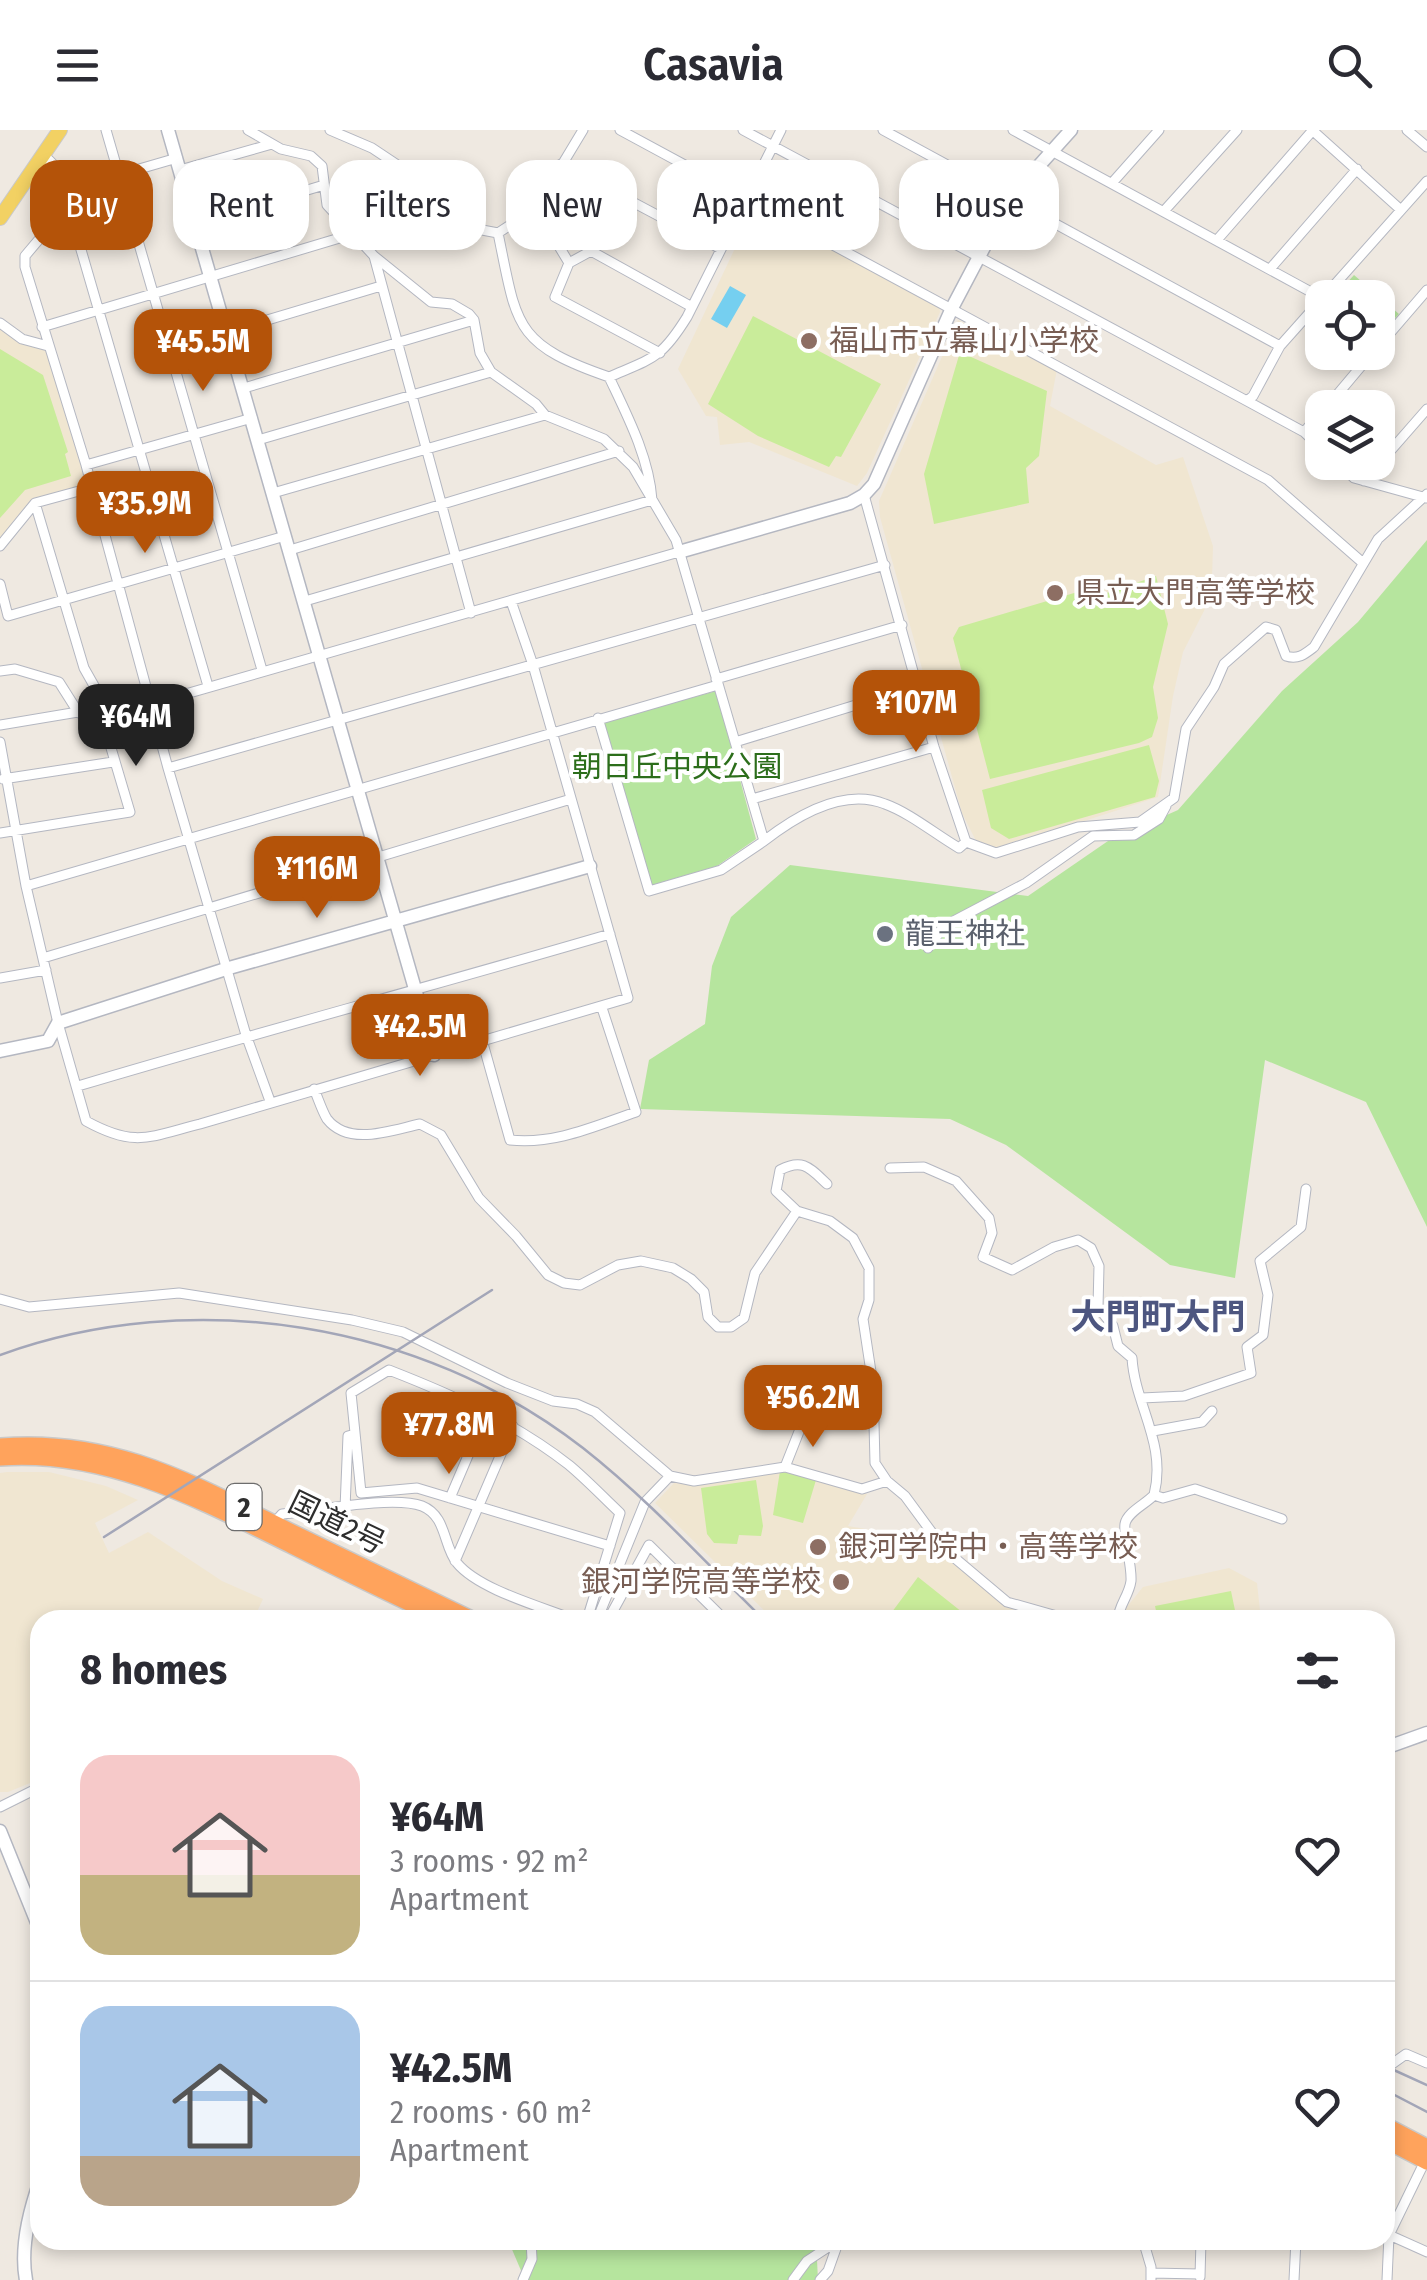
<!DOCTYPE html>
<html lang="en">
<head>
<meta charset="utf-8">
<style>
	:root { --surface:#fff; --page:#f7f7f7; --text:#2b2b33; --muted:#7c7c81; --line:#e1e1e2; --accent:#b45309 }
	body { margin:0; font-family:"Fira Sans Condensed","Noto Sans JP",sans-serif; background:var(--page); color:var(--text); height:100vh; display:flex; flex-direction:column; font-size:38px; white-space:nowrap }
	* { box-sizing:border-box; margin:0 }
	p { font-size:32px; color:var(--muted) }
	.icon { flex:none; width:55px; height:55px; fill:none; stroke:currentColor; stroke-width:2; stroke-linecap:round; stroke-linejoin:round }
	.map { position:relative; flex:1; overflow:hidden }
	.panel { position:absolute; left:30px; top:1480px; width:1365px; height:640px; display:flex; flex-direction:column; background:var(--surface); border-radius:30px; box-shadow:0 5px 15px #0003 }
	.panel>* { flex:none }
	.guide { position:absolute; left:30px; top:30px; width:1368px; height:90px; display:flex; gap:20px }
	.fabs { position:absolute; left:1305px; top:150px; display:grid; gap:20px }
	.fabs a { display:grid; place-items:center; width:90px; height:90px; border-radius:20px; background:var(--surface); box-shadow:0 5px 15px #0003; font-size:50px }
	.price { position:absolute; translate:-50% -85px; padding:0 22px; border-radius:20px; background:var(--accent); color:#fff; font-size:32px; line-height:65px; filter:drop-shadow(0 2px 5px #0008) }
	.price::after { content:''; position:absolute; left:50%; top:60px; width:30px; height:22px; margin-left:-15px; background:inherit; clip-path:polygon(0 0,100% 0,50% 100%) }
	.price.current { background:#222; color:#fff }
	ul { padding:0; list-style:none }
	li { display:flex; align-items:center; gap:30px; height:250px; padding:0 50px }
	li+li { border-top:2px solid var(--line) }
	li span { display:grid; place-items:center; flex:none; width:280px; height:200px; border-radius:30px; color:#555 }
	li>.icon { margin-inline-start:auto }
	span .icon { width:120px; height:120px; fill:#fffc; stroke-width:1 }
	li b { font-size:42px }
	h2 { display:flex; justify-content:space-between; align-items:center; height:120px; padding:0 50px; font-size:42px }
	.tag { padding:0 35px; border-radius:30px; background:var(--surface); box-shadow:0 5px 15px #0003; font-size:35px; line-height:90px }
	.tag.current { background:var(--accent); color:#fff }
	header { display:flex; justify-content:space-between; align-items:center; height:130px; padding:0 50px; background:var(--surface); font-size:45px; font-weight:600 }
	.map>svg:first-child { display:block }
</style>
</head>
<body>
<header><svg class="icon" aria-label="menu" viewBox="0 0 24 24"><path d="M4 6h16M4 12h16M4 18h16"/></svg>Casavia<svg class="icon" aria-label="search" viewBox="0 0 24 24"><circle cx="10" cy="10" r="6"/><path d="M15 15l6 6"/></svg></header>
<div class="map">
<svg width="1427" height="2150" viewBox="0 0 1427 2150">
	<rect width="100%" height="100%" fill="#efe9e1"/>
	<path fill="#f0e6d1" d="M754,78L939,175L940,182L867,343L857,356L749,312L720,315L717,287L706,286L678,239Z
		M958,190L1057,239L1050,276L1156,335L1183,327L1213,416L1212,449L1206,477L1183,522L1173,566L1158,667L998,719L976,711L962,683L880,387L879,371Z
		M0,199L24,213L46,220L83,342V353L82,357L32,370L0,412Z
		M779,1339L818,1347L867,1364L848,1396L901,1405L922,1401L947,1429L1011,1479L1065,1490H774L655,1373L674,1353L705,1355Z
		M7,1342H49L106,1356L138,1370L95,1393L109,1423L148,1402L222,1451L263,1469L253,1490H40V1649L8,1662H0V1343Z
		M1229,1438L1257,1453L1261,1490H1124L1126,1478L1143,1457Z"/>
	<path fill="#b6e59e" d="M1354,145L1399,184L1378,206V168L1334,167Z
		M1427,410V1097L1366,972L1265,930L1235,1148L1170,1135L1006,1015L950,989L640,979L649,930L705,894L712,836L731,787L790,735L1028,766L1108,711L1178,680L1282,561L1358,492Z
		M716,561L756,709L717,736L652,755L603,592Z
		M508,2110H816L818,2150H525Z"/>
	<path fill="#c9ec9a" d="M753,186L881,254L841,327L836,326L829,337L758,306L708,274Z
		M0,219L43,245L68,322L65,324L71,346L25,360L0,388Z
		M960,222L1047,261L1039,326L1026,338L1029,373L934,394L924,344Z
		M1156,446L1168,494L1153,557L1158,588L1152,607L1139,613L990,649L953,508L959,497L1101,455L1104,464Z
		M1149,615L1159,651L1155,667L1009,709L991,698L982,660Z
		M780,1341L816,1350L803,1393L773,1385Z
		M756,1350L763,1396L761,1406L739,1405L737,1414L714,1413L707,1404L701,1358Z
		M918,1447L972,1490H886Z
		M1231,1461L1237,1490H1158L1155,1476Z"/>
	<path fill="#75cff0" d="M730,156L746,165L727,198L711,189Z"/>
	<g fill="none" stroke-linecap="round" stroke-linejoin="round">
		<g stroke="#b4b7c1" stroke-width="11">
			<path id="street" d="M106,0L262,540
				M248,0L281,19L311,26L322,36L327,75L374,126L471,483
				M330,0L372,18L402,38L432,64L443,88L461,96L498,103
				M583,0L536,78L498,103C517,195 513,214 609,247
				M620,0L1268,350L1363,433
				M743,0L1247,271L1304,302L1322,319
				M883,0L1280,216
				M1013,0L1322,168
				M1312,0L1401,80
				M1407,0L1427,17
				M44,26C61,38 66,54 68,75L208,556
				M561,34L721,119
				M180,40L272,14
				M1112,53L1159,0
				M67,60L177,28
				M68,75L25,126V137L86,335L168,638L246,905L270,971
				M536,78L569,133L555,167L660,223
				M1164,81L1237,0
				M195,94L324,55
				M1217,110L1313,0
				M374,126L431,172L452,174L469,184L474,190L480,223L491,242L536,274L545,285L604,309L633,337L676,410L764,711L721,740L649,761L598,588
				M569,133L591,121L692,177
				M1270,139L1357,39
				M0,193L22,209L48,216
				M42,197L353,104
				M227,202L381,156
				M1378,217L1427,160
				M244,258L474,190
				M1247,271L1253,266L1280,216L1427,51
				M1326,278L1373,222
				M1304,302L1322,281
				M258,310L491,242
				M1337,332L1354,348L1426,368
				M86,335L252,288
				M1364,351L1427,279
				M273,363L545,285
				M35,373L84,538L97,561L123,579L151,574L679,422
				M0,416L35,373L90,358
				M290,420L619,321
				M0,454L8,486L285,406
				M305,471L652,370C649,327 627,285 609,247C653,228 661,229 687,187L781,0
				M0,541L15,539L59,552L78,582L106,601L130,682L0,703
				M716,549L902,495
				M0,595L78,582
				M0,612L26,756L58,893L86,991C135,1018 149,1007 200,994L628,868L533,535L511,471
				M735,612L918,556
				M168,638L885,435
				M3,649L113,632
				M752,669L934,617
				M764,711C796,686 843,657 885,674C910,683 935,704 959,718L966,712L934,617L864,365
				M966,712L996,723L1078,697L1140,692L1174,668L1186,599L1214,557L1224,534L1266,497L1276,500L1286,526C1298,530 1305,524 1314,517L1378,409L1427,364
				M26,756L718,555
				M928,818L944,796L1026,753L1093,706L1134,705L1159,689L1166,676
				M43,828L571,669
				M0,848L46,840
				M482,910L510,1010C554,1015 595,996 636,982L602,878
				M78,956C255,903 433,856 610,804
				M314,959C318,968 322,981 327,989C349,1017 392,1000 420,994L441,1005L479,1068L516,1106L548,1145L564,1153L580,1155L618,1135L641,1131L673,1138L691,1149L704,1162L708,1187L718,1197H731L744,1188L755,1143L797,1081
				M890,1038L924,1037L956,1051L989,1088L992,1103L983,1127L1012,1140L1054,1117L1078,1110L1091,1118L1099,1136L1098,1177L1113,1196L1118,1216L1132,1228C1135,1276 1167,1313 1154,1365C1146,1374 1127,1382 1125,1394C1123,1408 1132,1433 1131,1451C1129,1466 1118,1476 1118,1490
				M827,1054C810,1038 803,1028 780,1040L776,1061L797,1081L830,1091L853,1108L869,1138V1170L863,1189L873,1255L875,1333L887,1351
				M0,1169L29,1177L179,1163L352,1190L403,1202L507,1253L553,1271L577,1274L595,1282L670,1346L694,1351L785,1337L862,1359L887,1351L905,1366L944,1419L1007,1472L1071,1490
				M1142,1268L1184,1266L1251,1243L1247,1217L1263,1205L1268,1165L1260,1131L1301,1097L1306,1059
				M1153,1301L1202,1292L1212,1281
				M785,1337L804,1289
				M1154,1365L1163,1368L1195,1359L1282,1389
				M450,1368L487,1281
				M345,1378L348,1306L355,1304
				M274,1393L282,1384C315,1381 393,1365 422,1376C447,1386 443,1416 457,1433C479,1460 543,1477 575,1490
				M455,1431L513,1296
				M348,1490H357
				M591,1490L589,1483L620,1383C603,1367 587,1350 569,1335C514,1292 453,1265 389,1240L351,1263L361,1363L417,1358L610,1416
				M597,1490L645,1372L670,1346
				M608,1490L649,1415L725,1490
				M0,1677L40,1657
				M1392,1934L1406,1924L1427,1933
				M1387,2104L1427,2122
				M753,2110H790
				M1143,2110L1151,2137V2150
				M1151,2143L1200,2144
				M1200,2147L1201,2110
				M523,2150L532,2129L531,2110
				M793,2150L807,2131L839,2110
				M820,2150L828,2141L838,2113
				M1294,2150L1296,2110
				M1387,2150L1389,2105L1425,2031"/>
		</g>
		<g stroke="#b4b7c1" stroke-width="15">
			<path id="secondary" d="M168,0L434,925
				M679,422L850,373L864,365L874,354L952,178L1010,68L1071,0
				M0,921L48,911L58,893L229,838L590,736
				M1385,1618L1427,1603
				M0,1701L40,1800
				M26,2150C20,2118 29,2082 40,2051"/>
		</g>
		<g stroke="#c9c9c9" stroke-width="16">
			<path id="primary" d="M0,88L60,0"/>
		</g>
		<g stroke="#c9c9c9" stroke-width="18">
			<path id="highway" d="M0,1316C113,1307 191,1352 288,1400C350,1430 412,1460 474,1490
				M0,1328C106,1320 199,1370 292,1416C342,1441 393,1466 445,1490
				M1385,1995L1427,2017
				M1385,2010L1427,2032"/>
		</g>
		<use href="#street" stroke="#fff" stroke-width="9"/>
		<use href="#secondary" stroke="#fff" stroke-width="12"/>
		<use href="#primary" stroke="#f2d163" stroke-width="14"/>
		<use href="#highway" stroke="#ffa35c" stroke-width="15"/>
		<path stroke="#a3a6b8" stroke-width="2.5" d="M0,1225C193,1155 421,1192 583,1318C648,1369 705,1432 764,1490
			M104,1407L492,1160
			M1385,1936L1427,1955
			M1385,1960L1427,1982"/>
	</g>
	<g fill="#8d6e63" stroke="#fff" stroke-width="4">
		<circle cx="809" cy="211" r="10"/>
		<circle cx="1055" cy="463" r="10"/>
		<circle cx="818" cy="1417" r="10"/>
		<circle cx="841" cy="1452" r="10"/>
	</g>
	<circle fill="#6b7280" stroke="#fff" stroke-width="4" cx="885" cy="804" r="10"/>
	<g text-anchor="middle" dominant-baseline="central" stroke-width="8" stroke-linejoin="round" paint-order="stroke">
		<rect fill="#fff" stroke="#6d6d6d" stroke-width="2.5" x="226.5" y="1354" width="35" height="46" rx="8"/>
		<g font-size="28" font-weight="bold" fill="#2e2e2e">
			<text x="244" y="1377">2</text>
		</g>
		<g font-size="30" fill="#785e54" stroke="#fff" text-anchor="start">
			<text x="829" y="211">福山市立幕山小学校</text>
			<text x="1075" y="463">県立大門高等学校</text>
			<text x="838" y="1417">銀河学院中・高等学校</text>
			<text x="821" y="1452" text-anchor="end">銀河学院高等学校</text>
		</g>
		<g font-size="30" fill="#2c6e1b" stroke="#fff">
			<text x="677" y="637">朝日丘中央公園</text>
		</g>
		<g font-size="30" fill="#5b616d" stroke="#fff" text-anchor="start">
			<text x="905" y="804">龍王神社</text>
		</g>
		<g font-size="30" fill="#2e2e2e" stroke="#fff">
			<text transform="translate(337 1393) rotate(26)">国道2号</text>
		</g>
		<g font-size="35" font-weight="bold" fill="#4d5680" stroke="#fff">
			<text x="1158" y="1187">大門町大門</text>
		</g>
	</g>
</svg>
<div class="fabs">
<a><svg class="icon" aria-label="locate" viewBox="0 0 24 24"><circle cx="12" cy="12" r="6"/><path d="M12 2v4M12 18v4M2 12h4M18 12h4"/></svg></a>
<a><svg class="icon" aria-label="layers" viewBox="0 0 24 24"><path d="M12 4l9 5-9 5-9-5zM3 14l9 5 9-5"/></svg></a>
</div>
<b class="price" style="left:203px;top:264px">¥45.5M</b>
<b class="price" style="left:145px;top:426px">¥35.9M</b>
<b class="price" style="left:916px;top:625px">¥107M</b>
<b class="price current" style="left:136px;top:639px">¥64M</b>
<b class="price" style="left:317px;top:791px">¥116M</b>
<b class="price" style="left:420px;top:949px">¥42.5M</b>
<b class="price" style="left:813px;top:1320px">¥56.2M</b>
<b class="price" style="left:449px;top:1347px">¥77.8M</b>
<div class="guide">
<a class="tag current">Buy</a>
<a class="tag">Rent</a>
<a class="tag">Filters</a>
<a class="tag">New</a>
<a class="tag">Apartment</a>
<a class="tag">House</a>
</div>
<section class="panel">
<h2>8 homes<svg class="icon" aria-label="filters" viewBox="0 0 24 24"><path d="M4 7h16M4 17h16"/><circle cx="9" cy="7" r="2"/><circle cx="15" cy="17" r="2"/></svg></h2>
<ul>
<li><span style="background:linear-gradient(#f6c9c9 60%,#c2b280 0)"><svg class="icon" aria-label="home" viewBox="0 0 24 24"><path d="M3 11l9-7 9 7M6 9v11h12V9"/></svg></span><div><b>¥64M</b><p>3 rooms · 92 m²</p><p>Apartment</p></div><svg class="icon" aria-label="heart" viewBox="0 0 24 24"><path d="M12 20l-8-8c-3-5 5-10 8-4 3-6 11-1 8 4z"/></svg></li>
<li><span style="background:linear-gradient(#a9c7e8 75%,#b9a48a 0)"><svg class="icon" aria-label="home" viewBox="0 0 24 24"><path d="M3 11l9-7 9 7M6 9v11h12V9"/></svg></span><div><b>¥42.5M</b><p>2 rooms · 60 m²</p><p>Apartment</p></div><svg class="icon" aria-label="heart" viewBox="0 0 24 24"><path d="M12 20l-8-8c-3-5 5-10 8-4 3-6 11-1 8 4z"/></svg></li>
</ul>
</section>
</div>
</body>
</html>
